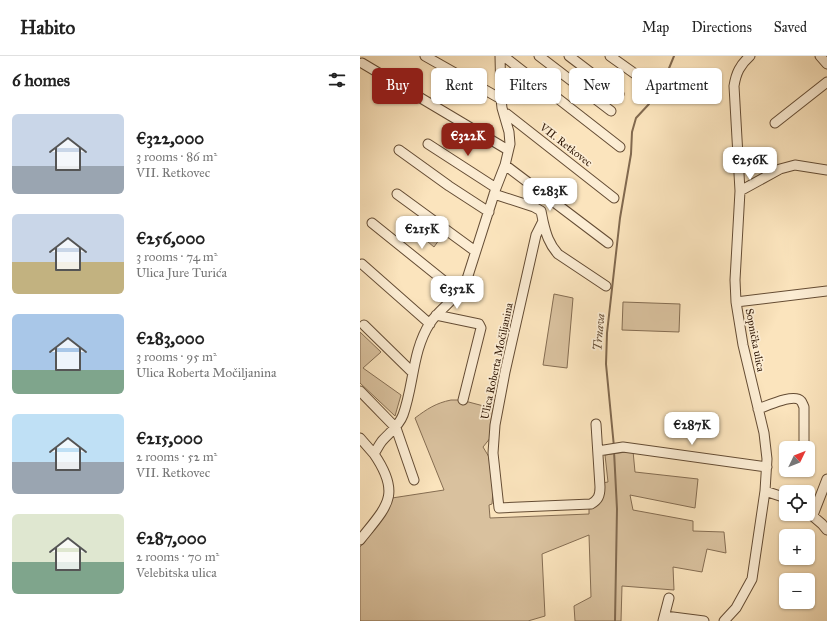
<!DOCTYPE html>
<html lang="en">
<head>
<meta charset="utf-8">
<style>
	:root { --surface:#fff; --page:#f6f6f6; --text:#222; --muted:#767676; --line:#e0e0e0; --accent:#8f2418 }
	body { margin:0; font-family:"IM FELL Great Primer",serif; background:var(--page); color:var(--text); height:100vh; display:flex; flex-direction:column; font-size:15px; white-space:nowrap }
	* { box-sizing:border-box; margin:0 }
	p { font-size:13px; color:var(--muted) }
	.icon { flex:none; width:22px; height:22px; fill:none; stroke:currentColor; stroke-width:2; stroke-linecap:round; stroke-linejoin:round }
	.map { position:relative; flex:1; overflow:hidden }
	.drawer { display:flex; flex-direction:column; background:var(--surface); width:360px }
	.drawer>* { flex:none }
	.banner { position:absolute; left:12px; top:12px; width:380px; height:36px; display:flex; gap:8px }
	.needle { width:26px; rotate:47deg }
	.controls { position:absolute; left:419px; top:385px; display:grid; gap:8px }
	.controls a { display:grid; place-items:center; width:36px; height:36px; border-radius:6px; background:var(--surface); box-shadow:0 1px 3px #0004; font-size:20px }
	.price { position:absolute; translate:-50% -34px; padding:0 9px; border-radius:8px; background:#fff; color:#222; font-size:13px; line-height:26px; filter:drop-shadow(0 1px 2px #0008) }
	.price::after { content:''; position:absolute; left:50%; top:24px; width:12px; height:9px; margin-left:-6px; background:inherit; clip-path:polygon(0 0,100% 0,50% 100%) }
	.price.current { background:var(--accent); color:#fff }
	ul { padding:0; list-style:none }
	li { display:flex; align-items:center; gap:12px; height:100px; padding:0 12px }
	li span { display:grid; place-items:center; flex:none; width:112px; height:80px; border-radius:6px; color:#555 }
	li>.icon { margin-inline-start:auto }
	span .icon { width:48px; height:48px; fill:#fffc; stroke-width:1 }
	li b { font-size:17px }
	h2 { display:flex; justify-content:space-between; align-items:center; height:48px; padding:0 12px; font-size:17px }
	.chip { padding:0 14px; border-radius:6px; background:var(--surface); box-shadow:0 1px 3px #0004; font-size:14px; line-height:36px }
	.chip.current { background:var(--accent); color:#fff }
	header { display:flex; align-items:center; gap:24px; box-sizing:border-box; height:56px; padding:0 20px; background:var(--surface); border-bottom:1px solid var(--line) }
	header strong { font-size:19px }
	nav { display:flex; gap:22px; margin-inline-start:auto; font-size:14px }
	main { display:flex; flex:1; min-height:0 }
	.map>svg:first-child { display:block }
</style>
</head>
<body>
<header>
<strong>Habito</strong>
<nav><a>Map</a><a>Directions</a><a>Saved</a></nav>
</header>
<main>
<section class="drawer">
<h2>6 homes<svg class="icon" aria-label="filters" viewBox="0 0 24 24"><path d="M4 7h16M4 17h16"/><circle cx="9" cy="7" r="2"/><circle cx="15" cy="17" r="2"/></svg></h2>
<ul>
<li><span style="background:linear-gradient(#c9d6e8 65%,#9aa5b1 0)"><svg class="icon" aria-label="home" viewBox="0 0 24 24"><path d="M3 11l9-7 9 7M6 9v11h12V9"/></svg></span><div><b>€322,000</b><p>3 rooms · 86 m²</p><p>VII. Retkovec</p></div></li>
<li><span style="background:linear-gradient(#c9d6e8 60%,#c2b280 0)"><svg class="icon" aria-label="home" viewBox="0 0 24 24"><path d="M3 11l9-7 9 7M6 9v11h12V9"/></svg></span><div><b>€256,000</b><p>3 rooms · 74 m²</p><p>Ulica Jure Turića</p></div></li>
<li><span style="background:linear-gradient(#a9c7e8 70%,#7fa58c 0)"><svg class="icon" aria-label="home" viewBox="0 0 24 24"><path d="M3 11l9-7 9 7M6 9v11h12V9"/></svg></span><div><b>€283,000</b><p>3 rooms · 95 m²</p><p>Ulica Roberta Močiljanina</p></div></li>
<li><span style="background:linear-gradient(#bfe0f5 60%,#9aa5b1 0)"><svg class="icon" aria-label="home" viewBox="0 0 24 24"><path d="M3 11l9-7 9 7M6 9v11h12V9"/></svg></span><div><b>€215,000</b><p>2 rooms · 52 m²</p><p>VII. Retkovec</p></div></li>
<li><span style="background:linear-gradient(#dfe7d0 60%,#7fa58c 0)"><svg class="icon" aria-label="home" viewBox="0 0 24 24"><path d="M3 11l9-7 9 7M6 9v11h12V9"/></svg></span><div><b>€287,000</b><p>2 rooms · 70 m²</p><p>Velebitska ulica</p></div></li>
</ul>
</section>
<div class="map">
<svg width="467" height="565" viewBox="0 0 467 565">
	<rect width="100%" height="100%" fill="#fbe4bd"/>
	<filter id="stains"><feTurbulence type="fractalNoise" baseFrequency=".005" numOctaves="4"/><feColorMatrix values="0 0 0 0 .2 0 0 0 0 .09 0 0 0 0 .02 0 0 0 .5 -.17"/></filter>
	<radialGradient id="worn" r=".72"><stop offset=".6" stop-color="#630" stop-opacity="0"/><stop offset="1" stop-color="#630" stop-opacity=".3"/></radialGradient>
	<path fill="#d9c19e" stroke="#856d52" d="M70,167L84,177L74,191L61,180Z
		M194,238L213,242L207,312L183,309Z
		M263,246L320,248L319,276L262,274Z
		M0,276L21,296L3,312L41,339L35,360L0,327Z
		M91,344H101L135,353L131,381L123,391L129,401L133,436L132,448L129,449L130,462L229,458V451L242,427L248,426L245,399L273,395L275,416L338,423L335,452L270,439L273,454L333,465V475L364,476L366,497L347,493L342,516L313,511L314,534L262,530L261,565H215L214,550L231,541L229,479L182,498L185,560L168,565H0V491L17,470L32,442L84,434L55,362C67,353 76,347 91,344Z"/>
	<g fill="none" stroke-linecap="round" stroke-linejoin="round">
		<path stroke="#81694f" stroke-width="2" d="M254,391L246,308L247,277L260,162L271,98L272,76L276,62L289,48L305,22L314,0
			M254,395L257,453L255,565"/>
		<g stroke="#644c34" stroke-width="11">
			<path id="minor" d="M65,0L141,43
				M140,0L146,2L260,91
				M179,0L251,55
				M209,0L259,38
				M250,0L278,20
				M460,0L467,8
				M2,7L148,94
				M144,57L147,58L254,142
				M415,67L467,26
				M68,88L136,132
				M39,94L89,130L129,156
				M145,109L248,187
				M380,135L420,113L435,109L467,114
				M37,138L115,195
				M134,138L174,151L181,155L183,165L176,179L145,316L135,369L133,397L139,452L231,448C238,444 240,440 240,431L236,368
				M183,165C186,178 189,188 198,198L246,230
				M12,167L99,237
				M2,208L70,268
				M376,246L467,235
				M76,259L119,268L121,272L103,344
				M4,269L52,316
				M0,335L36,372L54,424
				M398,353C407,350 434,337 441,345C442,346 443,349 444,351V392
				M0,382L14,398
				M238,395L263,391L407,411
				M405,435L426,442
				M448,456L462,468L467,474
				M453,459L467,423
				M0,484C27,450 42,439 14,398C17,393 19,389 22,385C30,376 39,370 43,359C54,329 52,295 70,267C80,252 97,243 106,226L136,132L145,109L150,88L149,76L142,52L141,43L140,0
				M305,560L344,565
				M303,565L309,542
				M364,565L376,552L392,523L405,435L407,403L404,377L383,289L376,246L375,224L380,135L374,30C376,17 380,9 390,0"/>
		</g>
		<use href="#minor" stroke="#fcedd4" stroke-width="9"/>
	</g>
	<g text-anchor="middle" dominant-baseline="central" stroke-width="3.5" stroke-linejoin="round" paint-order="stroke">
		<g font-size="11" fill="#311907" stroke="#fcedd4">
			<text transform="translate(206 89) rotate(38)">VII. Retkovec</text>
			<text transform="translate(395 284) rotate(79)">Sopnička ulica</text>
			<text transform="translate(137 305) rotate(-78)">Ulica Roberta Močiljanina</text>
		</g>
		<g font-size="12" font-style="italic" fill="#664f37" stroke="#fcedd4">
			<text transform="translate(239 276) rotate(-85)">Trnava</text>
		</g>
	</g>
	<rect width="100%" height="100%" filter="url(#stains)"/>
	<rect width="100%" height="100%" fill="url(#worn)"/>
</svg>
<div class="controls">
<a><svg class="needle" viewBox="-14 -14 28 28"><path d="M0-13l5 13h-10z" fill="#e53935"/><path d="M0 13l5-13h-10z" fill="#767676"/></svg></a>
<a><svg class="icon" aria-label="locate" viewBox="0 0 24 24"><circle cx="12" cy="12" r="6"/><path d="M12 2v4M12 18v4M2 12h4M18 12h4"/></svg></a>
<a>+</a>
<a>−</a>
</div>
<b class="price current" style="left:108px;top:101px">€322K</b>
<b class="price" style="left:390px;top:125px">€256K</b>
<b class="price" style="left:190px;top:156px">€283K</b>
<b class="price" style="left:62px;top:194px">€215K</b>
<b class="price" style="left:97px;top:254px">€352K</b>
<b class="price" style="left:332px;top:390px">€287K</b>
<div class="banner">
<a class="chip current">Buy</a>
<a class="chip">Rent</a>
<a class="chip">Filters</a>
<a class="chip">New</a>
<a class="chip">Apartment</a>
</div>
</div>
</main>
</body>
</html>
